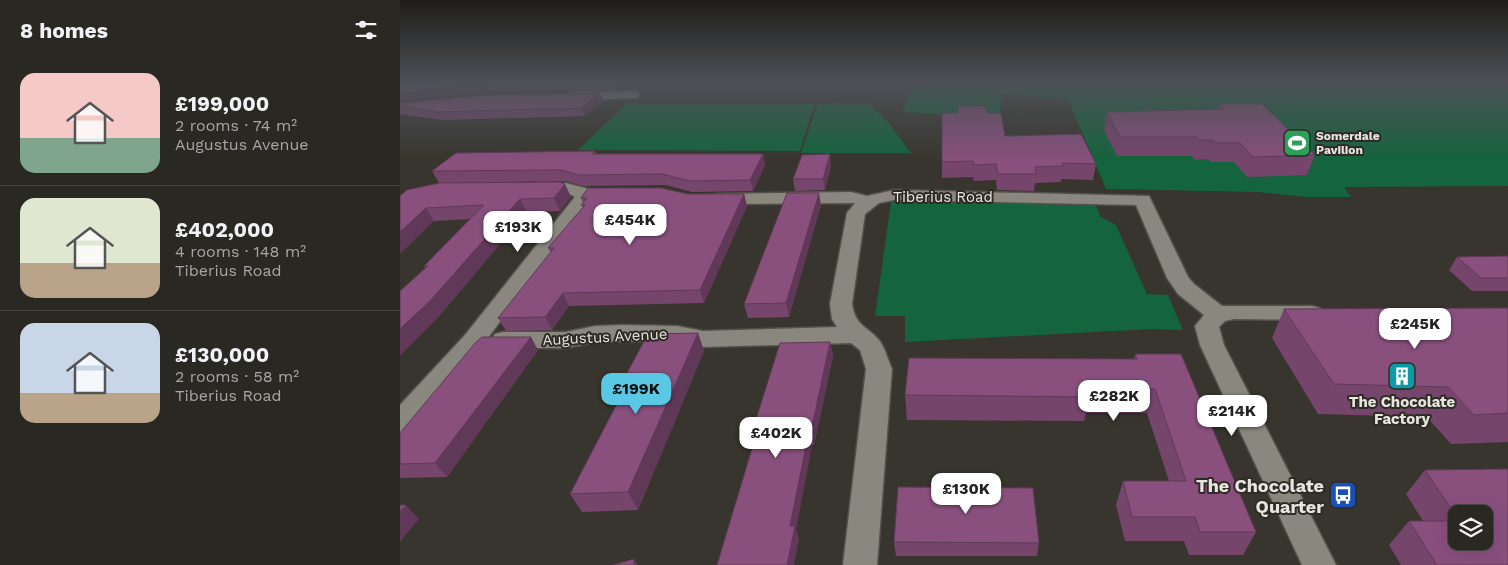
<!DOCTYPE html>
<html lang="en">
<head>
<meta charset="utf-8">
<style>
	:root { --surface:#292822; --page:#31302a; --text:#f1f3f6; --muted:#a5a6a5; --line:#454440; --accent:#5ac8e5 }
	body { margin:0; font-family:"Work Sans",sans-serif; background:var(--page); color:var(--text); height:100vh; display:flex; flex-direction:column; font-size:19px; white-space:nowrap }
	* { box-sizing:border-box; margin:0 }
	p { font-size:16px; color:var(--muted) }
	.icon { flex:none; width:28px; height:28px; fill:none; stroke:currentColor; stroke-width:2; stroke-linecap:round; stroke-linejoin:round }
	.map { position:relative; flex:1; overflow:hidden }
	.side { display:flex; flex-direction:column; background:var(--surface); width:400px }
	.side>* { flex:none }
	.controls { position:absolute; left:1048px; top:505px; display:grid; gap:10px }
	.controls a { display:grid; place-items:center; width:45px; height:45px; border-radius:10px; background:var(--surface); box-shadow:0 5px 20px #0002,0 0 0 1px var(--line); font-size:25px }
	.price { position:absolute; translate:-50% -42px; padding:0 11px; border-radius:10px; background:#fff; color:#222; font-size:16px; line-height:32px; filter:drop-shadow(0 1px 2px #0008) }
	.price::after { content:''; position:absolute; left:50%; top:30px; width:15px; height:11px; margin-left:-8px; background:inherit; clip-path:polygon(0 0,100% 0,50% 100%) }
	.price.on { background:var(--accent); color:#111 }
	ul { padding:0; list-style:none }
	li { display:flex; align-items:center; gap:15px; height:125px; padding:0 20px }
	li+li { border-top:1px solid var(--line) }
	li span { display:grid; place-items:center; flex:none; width:140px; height:100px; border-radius:15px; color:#555 }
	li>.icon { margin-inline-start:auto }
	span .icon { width:60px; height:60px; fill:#fffc; stroke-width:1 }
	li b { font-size:21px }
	h2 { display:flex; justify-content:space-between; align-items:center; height:60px; padding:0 20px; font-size:21px }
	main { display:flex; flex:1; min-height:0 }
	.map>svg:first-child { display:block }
</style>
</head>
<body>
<main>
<section class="side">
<h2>8 homes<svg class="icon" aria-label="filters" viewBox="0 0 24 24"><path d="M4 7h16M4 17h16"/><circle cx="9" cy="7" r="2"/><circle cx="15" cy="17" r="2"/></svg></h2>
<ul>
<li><span style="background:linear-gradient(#f6c9c9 65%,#7fa58c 0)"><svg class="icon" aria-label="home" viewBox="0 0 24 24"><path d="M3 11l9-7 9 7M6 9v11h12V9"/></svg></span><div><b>£199,000</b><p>2 rooms · 74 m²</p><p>Augustus Avenue</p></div></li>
<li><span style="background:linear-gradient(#dfe7d0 65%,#b9a48a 0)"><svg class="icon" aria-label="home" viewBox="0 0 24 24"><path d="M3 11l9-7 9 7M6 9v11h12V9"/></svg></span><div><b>£402,000</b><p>4 rooms · 148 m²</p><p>Tiberius Road</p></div></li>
<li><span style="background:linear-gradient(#c9d6e8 70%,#b9a48a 0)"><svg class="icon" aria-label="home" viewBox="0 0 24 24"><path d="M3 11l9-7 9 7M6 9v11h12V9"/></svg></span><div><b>£130,000</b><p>2 rooms · 58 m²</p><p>Tiberius Road</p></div></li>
</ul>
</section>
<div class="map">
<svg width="1108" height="565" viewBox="0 0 1108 565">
	<rect width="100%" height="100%" fill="#37352d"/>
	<path fill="#14643d" d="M244,82H1108V186L944,187L951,197H906L858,192L706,189L668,99L602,94L599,116L502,112L513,88H525L454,83L242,84Z
		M468,103L487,121L511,153H401L418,104Z
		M226,104H414L400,151L178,150Z
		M491,202L695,203L700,216L716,225L747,294L768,295L783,330L751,329L505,342V316H475Z"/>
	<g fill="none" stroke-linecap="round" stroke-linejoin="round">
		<g stroke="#53514b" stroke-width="3">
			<path id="minor" d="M233,91L238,92L239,95L238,98L173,100L166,96L173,92Z
				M138,183H166L189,189L192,199L81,347L10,431L0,434V405L65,335L174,198V196L165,193L132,192L129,188L132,184Z
				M494,190L749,196L788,277L794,284L822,306H912L920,308L923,313L920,318L912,320L834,319L825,321L819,327L824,345L936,565H902L800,345L795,326L804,315L778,294L767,278L736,205L494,200L479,203L465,214L452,304C456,327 466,325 479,340C485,348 488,360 492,369L477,565H443L466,369L460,350L451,343L303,347L277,342L223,341L195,342L166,348H103L95,346L91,340L95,334L103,332H166L195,326L223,325L277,326L303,331L437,327L432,319L430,304L447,213L455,203L317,204L311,203L308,199L311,195L317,194L451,192L467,196Z"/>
		</g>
		<use href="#minor" fill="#89877e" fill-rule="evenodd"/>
	</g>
	<path fill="#76456c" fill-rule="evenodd" d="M2,82H225L216,89L90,91Z
		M200,93L203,101L184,116L41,120L0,114V103Z
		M820,104L915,155L907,175L847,177L834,162H811L808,159L795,160L792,156H717L704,130L707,112L818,109Z
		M542,113H558L605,136L696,164L693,180L661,179V182L635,183L634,191L597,190L596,180L574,181L573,177L542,178Z
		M195,151L196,154H363L365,165L353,191L292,192L266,185L184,186L166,181L39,183L32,171Z
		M431,166L425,190L395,191L393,179Z
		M288,194H344L347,206L304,303L169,306L152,330L106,331L98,318L151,253L148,248L183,207L181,205L183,203L181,198Z
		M0,196L171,197L160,211L127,212L40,315L0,355V291L25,268L24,266L70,219L34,221Z
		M421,205L389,317L348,318L344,304Z
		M1108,256V291H1072L1049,270L1057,257Z
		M1108,308V442L1051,444L1027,417L918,414L872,338L884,309Z
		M298,333L304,351L238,510L182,512L170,494L230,380L227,373Z
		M430,342L433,356L414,445H412L396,529L399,539L355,439L352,432Z
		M138,350L47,477L0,478V433Z
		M735,354L856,532L843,555H789L784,541H725L716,505L723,481H769L747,413H686L684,421L507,420L505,395L734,359Z
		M1108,469V565H1001L989,545L1009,521H1023L1006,494L1025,470ZM1056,514H1084V541H1056Z
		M494,542L639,543L637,556H496Z"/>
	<path fill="#603858" d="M213,82H225L216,89Z
		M86,83L90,91L0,102V93Z
		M200,93L203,101L184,116L181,108Z
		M363,154L365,165L353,191L350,180Z
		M430,154L431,166L425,190L423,179Z
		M165,184L171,197L160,211L154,198Z
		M419,193L421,205L389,317L386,303Z
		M344,194L347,206L304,303L300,290Z
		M120,199L127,212L40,315L0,355V329Z
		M26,208L34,221L0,254V232Z
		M163,293L169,306L152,330L145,317Z
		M298,333L304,351L238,510L228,492Z
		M131,337L138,350L47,477L35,463Z
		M430,342L433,356L414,445L411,431Z
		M409,431L412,445L396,529L399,539L394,565H387L390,526Z
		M6,505L19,519L0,542V512Z
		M234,559L238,565H234Z"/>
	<path fill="#89507e" stroke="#603858" d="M0,82H198L86,83L0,93Z
		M200,93L181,108L36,112L0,106V103L86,95Z
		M820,104H862L915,155L853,157L840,143H817L813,140H800L797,137H720L707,112L824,109Z
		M558,106H584L588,113H601L605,136L681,134L696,164L663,163L662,166L635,167L636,174H598L596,164L574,165L573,161L542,162V113H558Z
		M195,151L192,154H363L350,180L289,181L262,174L179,175L161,170L32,171L56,153Z
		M430,154L423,179H393L402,155Z
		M159,182L165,184L154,198L120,199L30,301L0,329V291L28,266H24L84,205L26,208L0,232V196L7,190L39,183Z
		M188,188H261L288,194H344L300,290L163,293L145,317L98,318L154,248H148L185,205H181L187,198H181Z
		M387,193H419L386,303L344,304Z
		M1108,256V278H1081L1057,257Z
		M1108,308V413L1074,415L1048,387L934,384L884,309Z
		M298,333L228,492L170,494L233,373H227L248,334Z
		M82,337H131L35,463L0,464V433L76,342Z
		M430,342L411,431H409L390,526H395L387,565H317L357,432H352L380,343Z
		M735,354H781L856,532H800L795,517H732L723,481H786L755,389H687L689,397L505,395L509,358L737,359Z
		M1108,469V565H1037L1009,521H1056V541H1084V514H1056V516L1025,470Z
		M498,487L633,488L639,543L494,542Z
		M0,505H6L0,512Z
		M234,559V565H213Z"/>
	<linearGradient id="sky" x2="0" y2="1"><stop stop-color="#1e1d19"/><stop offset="0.51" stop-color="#4d5157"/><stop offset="1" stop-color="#4d5157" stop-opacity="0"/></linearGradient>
	<rect width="1108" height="161" fill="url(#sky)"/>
	<defs>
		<g id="stadium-square" transform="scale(1.4375)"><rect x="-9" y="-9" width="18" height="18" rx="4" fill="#2e9e5b" stroke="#2d2b24"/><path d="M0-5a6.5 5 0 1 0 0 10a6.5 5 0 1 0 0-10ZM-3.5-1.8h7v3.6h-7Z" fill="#fff"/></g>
		<g id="building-square" transform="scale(1.4375)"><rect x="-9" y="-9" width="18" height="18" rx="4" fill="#0f9aa8" stroke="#2d2b24"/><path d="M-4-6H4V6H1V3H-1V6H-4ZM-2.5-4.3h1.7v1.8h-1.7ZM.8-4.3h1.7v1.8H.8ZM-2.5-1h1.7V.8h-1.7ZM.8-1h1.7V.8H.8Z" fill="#fff"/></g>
		<g id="bus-square" transform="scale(1.4375)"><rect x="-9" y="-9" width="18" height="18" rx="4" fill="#1a4fb4" stroke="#2d2b24"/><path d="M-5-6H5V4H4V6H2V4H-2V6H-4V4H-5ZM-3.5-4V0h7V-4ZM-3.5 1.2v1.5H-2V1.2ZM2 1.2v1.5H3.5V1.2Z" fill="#fff"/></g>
	</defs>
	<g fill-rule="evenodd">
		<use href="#stadium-square" x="897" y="143"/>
		<use href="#building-square" x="1002" y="376"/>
		<use href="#bus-square" x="943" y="495"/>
	</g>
	<g text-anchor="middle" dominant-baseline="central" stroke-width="4" stroke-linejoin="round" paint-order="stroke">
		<g font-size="12" font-weight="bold" fill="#e6e5e0" stroke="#2d2b24" text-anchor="start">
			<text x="916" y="136">Somerdale<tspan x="916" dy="14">Pavilion</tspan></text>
		</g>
		<g font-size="15" fill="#e6e5e0" stroke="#2d2b24">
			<text x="543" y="197">Tiberius Road</text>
			<text transform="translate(205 337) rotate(-3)">Augustus Avenue</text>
		</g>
		<g font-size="15" font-weight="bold" fill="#e6e5e0" stroke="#2d2b24">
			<text x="1002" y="402">The Chocolate<tspan x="1002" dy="17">Factory</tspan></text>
		</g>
		<g font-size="18" font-weight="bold" fill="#e6e5e0" stroke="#2d2b24" text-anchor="end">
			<text x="924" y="485">The Chocolate<tspan x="924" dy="21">Quarter</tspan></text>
		</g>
	</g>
</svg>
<div class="controls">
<a><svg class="icon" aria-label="layers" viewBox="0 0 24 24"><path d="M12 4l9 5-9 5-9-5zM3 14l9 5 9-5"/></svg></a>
</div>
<b class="price" style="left:230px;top:246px">£454K</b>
<b class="price" style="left:118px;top:253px">£193K</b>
<b class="price" style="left:1015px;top:350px">£245K</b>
<b class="price on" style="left:236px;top:415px">£199K</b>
<b class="price" style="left:714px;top:422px">£282K</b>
<b class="price" style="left:832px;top:437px">£214K</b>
<b class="price" style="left:376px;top:459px">£402K</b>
<b class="price" style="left:566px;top:515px">£130K</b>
</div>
</main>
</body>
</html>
